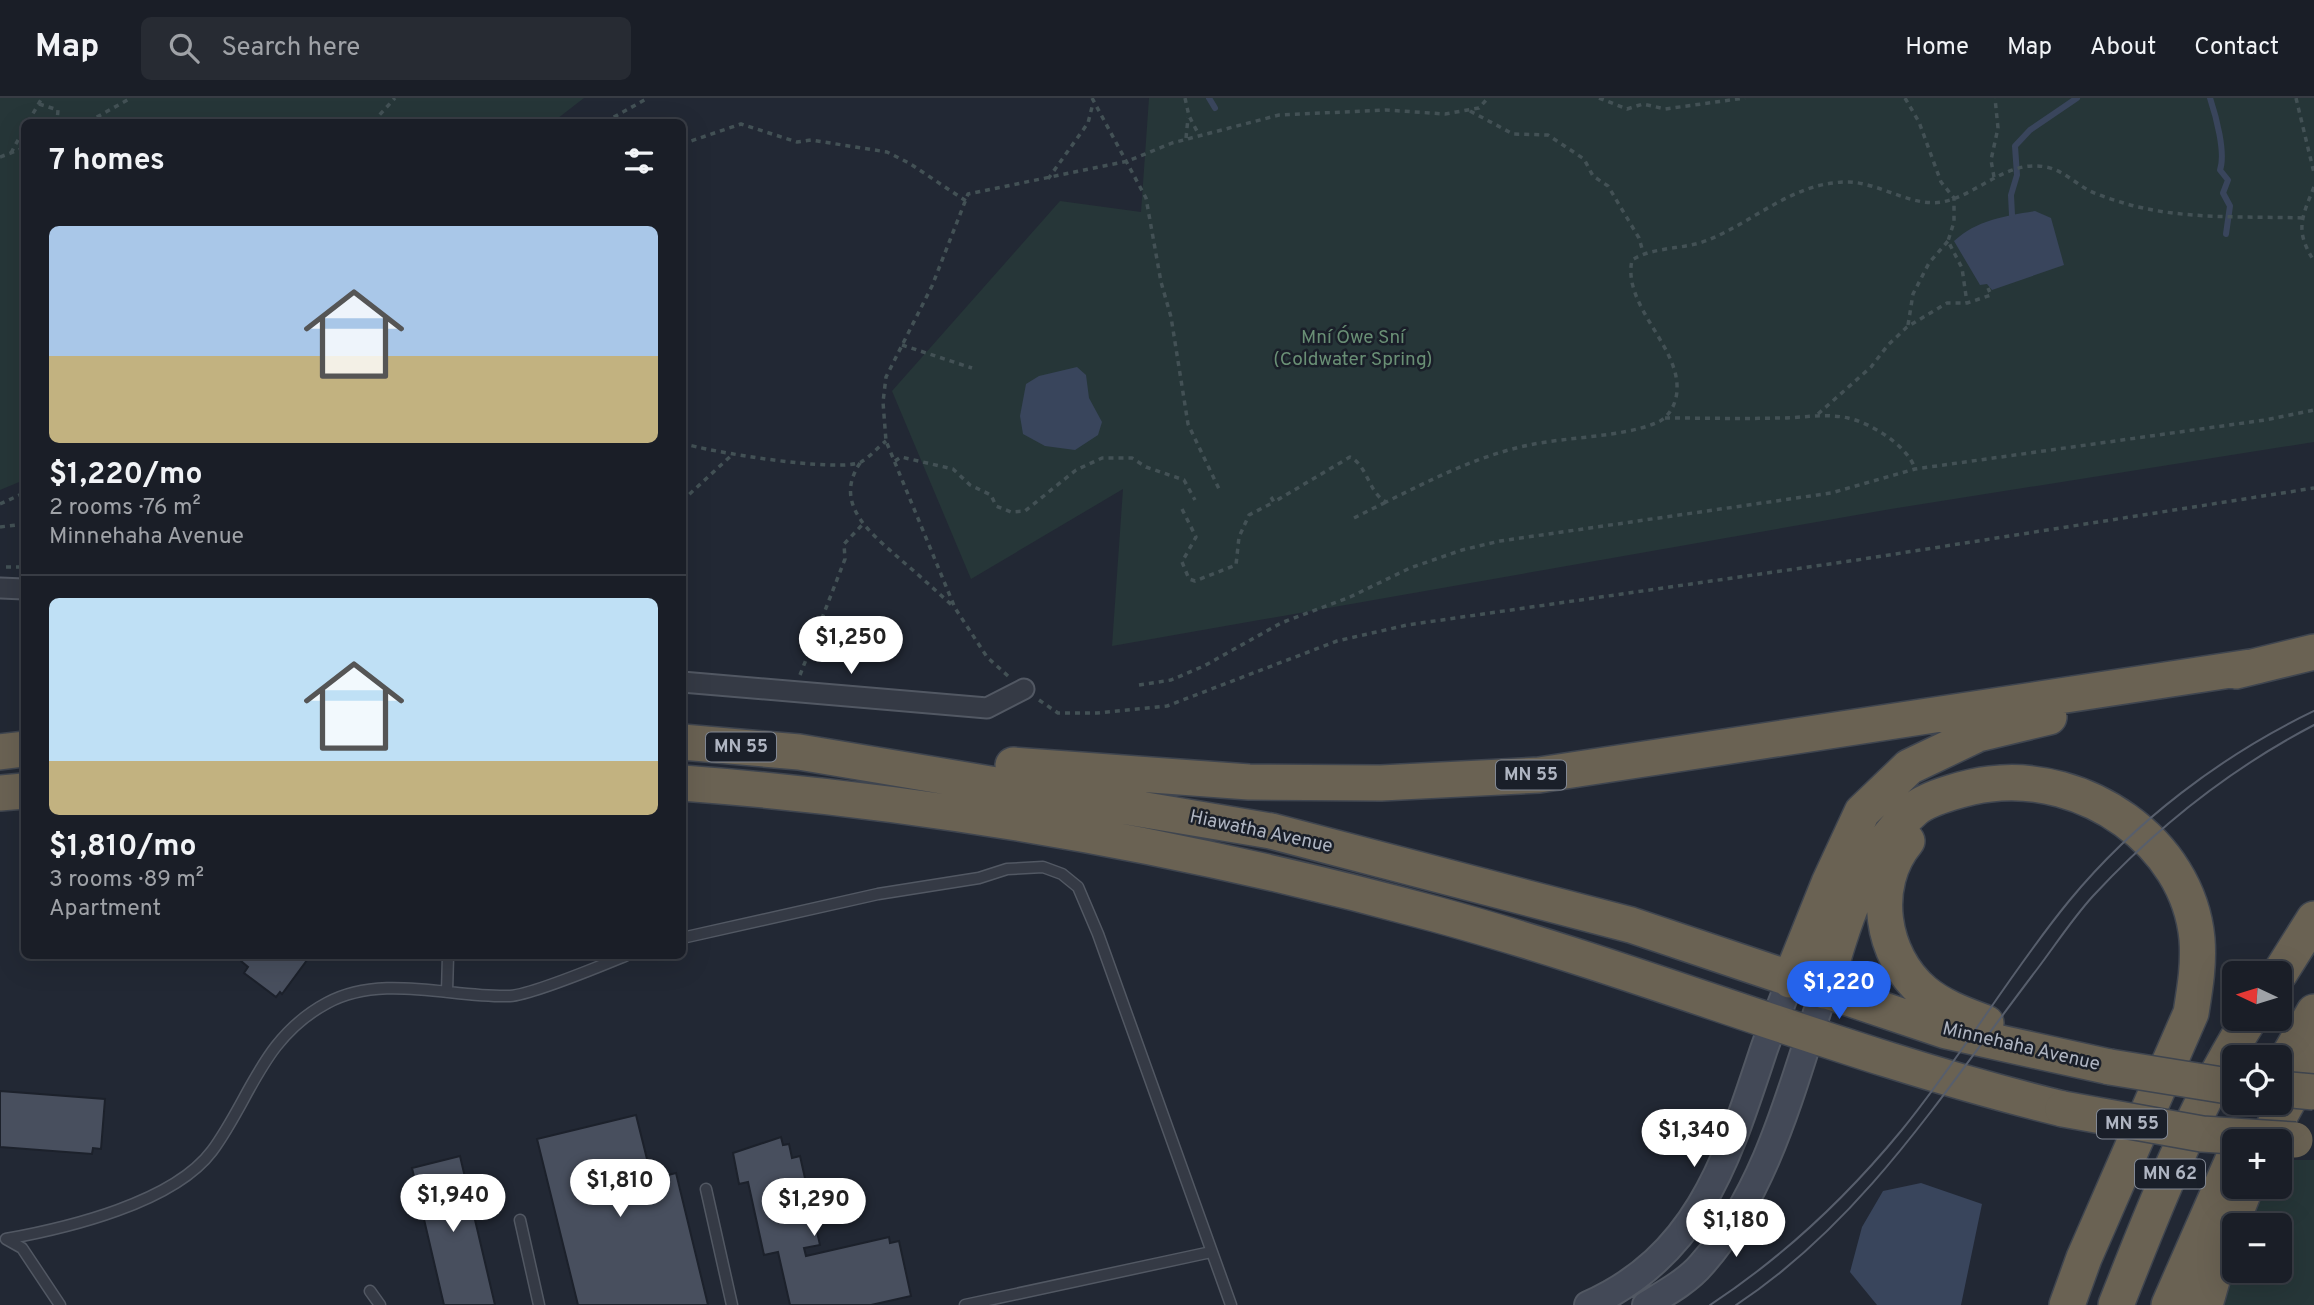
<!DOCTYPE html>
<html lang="en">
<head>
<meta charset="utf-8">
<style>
	:root { --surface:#1a1e27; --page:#272b33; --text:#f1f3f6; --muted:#9fa2a7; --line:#383c44; --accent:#2563eb }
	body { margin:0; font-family:Overpass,sans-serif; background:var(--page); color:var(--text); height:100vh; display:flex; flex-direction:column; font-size:26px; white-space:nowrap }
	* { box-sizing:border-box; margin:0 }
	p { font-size:23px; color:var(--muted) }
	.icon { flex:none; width:38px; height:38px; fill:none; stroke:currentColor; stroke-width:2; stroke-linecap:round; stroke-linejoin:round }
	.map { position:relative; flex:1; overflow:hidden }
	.panel { position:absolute; left:21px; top:21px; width:665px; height:840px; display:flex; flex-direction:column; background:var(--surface); border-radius:10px; box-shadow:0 7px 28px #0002,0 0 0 2px var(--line) }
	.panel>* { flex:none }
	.needle { width:46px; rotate:274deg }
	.buttons { position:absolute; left:2222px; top:863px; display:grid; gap:14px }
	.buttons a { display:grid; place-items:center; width:70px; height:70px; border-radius:10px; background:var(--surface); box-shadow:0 7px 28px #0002,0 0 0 2px var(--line); font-size:35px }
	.price { position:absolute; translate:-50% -60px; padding:0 16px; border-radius:24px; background:#fff; color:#222; font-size:23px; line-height:46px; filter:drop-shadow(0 2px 4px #0008) }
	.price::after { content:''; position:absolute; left:50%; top:42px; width:21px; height:16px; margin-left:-10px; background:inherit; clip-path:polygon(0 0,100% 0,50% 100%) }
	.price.active { background:var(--accent); color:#fff }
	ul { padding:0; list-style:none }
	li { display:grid; align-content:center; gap:14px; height:371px; padding:0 28px }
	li+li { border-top:2px solid var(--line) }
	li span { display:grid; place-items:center; height:217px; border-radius:10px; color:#555 }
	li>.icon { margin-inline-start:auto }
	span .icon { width:126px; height:126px; fill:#fffc; stroke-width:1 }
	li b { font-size:30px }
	h2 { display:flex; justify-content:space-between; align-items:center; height:84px; padding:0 28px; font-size:30px }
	header { display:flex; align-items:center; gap:42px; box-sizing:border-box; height:98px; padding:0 35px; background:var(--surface); border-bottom:2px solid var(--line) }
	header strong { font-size:33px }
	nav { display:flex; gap:38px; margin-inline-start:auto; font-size:24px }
	.search { width:490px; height:63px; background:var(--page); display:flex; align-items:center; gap:18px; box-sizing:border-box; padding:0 24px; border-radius:10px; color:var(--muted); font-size:26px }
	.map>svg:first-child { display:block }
</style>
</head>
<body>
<header>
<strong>Map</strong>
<div class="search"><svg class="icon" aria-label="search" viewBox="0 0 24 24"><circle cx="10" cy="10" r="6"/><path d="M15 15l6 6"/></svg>Search here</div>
<nav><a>Home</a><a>Map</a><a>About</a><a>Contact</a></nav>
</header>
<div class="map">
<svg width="2314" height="1207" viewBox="0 0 2314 1207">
	<rect width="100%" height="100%" fill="#222834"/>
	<path fill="#263638" d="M0,0H584L553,24H24V382L0,392Z
		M1149,0H2314V344L1891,411L1112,548L1123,391L971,481L892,293L1060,103L1141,114Z
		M2280,1062H2314V1207H2216L2235,1150V1172H2280V1127H2243L2258,1089L2280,1088Z"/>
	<path fill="#39455c" d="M2035,113L2051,120L2064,167L1992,192L1987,186L1980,187L1954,143C1977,122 2004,118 2035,113Z
		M1077,269L1086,277L1089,300L1102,324L1098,337L1075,352L1045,348L1023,336L1020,318L1026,286L1039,278Z
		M1921,1085L1982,1106L1961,1207H1877L1850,1174L1862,1129L1883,1093Z"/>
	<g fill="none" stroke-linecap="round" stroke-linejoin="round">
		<path stroke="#39455c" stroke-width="6" d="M1209,0L1215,10
			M2210,0C2216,18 2226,55 2220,72L2228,82L2223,95L2230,108L2226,136
			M2012,117L2011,97L2017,77L2015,48L2030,32L2077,0"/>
	</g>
	<path fill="#484f5e" stroke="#1c212b" stroke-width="2" d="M241,858H310L282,896L280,894L276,899L244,875L248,869L241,863Z
		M0,993L105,1001L101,1051L93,1050L92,1056L0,1049Z
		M636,1017L652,1081L676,1075L708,1207H578L537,1041Z
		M781,1039L783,1047L789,1046L792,1060L800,1058L820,1147L804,1150L806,1158L889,1139L890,1145L899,1143L911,1198L871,1207H790L778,1154L764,1157L748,1084L739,1086L733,1055Z
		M460,1058L495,1207H444L412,1070Z"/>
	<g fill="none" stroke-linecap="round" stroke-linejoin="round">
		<g stroke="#525863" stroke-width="13">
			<path id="lane" d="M682,840L878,796L979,780L1007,771L1043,769L1062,776L1078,789L1098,836L1231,1207
				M447,894L448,858
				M706,1091L732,1207
				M520,1122L539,1207
				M6,1141C67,1130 173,1105 212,1053C251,1000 262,940 327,905C382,875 452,900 510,898C531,897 603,867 625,858
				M6,1141L22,1150L60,1207
				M370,1193L380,1207
				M965,1207L1211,1154"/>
		</g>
		<g stroke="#525863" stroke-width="23">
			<path id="street" d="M0,490L24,491
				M682,584L987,610L1024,591"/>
		</g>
		<g stroke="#525863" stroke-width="30">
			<path id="secondary" d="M1588,1207C1698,1158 1727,1062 1762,957C1770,932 1782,907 1790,882
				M1646,1207C1664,1196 1688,1183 1702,1166C1768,1092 1793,985 1824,893"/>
		</g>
		<g stroke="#3f454f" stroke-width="38">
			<path id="highway" d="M2236,573L2314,554
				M682,644L799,654L1271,733L1631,827L1946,933L2110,969
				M0,654L24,651
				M1013,667L1249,684L1381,685L1539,677L2257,568
				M682,685C937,704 1189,749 1435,816C1647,874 1849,959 2063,1011
				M0,695L24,693
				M1907,743C1870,787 1881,858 1924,894C1942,909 1965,917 1986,925
				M2280,875L2314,821
				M1790,882L1829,785L1862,714L1909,669L1978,636L2049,619
				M1824,893C1842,828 1862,757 1915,711C1929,699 1971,688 1990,686C2084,674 2188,743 2197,841C2199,867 2195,890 2191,915L2084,1160L2067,1207
				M2280,973L2314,914
				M2266,1043L2314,956
				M2116,1207C2154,1110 2194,1009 2250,920
				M2169,1207L2235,1057
				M2205,1207L2220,1154L2246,1088"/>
		</g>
		<path stroke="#435155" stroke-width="3.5" stroke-dasharray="5 5" stroke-linecap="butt" d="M1092,0L1146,100L1161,184L1171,219L1188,326L1219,391
			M1185,0L1189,18L1199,37
			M1599,0L1627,11L1643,6L1665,11L1745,0
			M1905,0L1919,24L1941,84L1954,100V124L1948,143L1962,170L1967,205
			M2296,0L2314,75
			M39,6L58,12L57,24
			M1470,13L1513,36L1548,37L1584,61L1593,78L1608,88L1639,140L1643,154
			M28,24L42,0
			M88,24L131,0
			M373,24L395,0
			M605,24L648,0
			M1186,40L1188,20
			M682,46L741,26L797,44L811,42L887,54L909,65L966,103
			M11,55L24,31
			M0,59L24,50
			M1994,79L1991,62L1998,30L1995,0
			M1048,81L1088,25L1093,5
			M2314,89C2301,121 2295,133 2314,163
			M1908,227L1913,196L1929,165L1948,143
			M902,247L972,270
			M1818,316L1871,269L1888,247L1907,229L1947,205H1967L1991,197L1988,190
			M1665,320C1703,320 1741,321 1779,320C1802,320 1825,315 1848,320C1871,325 1908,348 1915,371
			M682,345C709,354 839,375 861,364C870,359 878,349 886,343
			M895,363L901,359L953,371L970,387L991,397L996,408L1011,414L1025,413L1076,372L1102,360H1132L1146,369L1184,382L1195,402
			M860,365C832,407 872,436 901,462C919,477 936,493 954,509
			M1271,399L1274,404L1350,359C1368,368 1368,394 1386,404C1433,381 1477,358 1529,347C1566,339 1623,339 1656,325C1669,320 1677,305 1677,291C1679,248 1622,207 1632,162C1654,148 1684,152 1708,142C1755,123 1795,83 1849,84C1880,85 1911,109 1942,104C1978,97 2007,61 2046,69C2062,72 2074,84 2088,92C2100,98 2114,102 2127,106C2183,122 2244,118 2302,120
			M682,403L734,355
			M0,406L24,395
			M1182,411L1196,439L1182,464L1189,481L1195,483L1236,467L1239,439L1249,417L1274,404
			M1354,420L1386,404
			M0,429L24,426
			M6,469H24
			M800,577L845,461L844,446L862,427
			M1008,578L987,559L955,510L886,343L883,304L886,279L932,188L968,96L1128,63L1172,45L1279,17L1386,12L1445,16L1479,10L1488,0
			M1139,587L1171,582L1204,568L1281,525L1350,499L1410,470L1462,452L1500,443L1831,395L1915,371L2265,322L2314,312
			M1039,602L1058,615H1097L1167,608L1337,543L1407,527L1857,462L2314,390"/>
		<use href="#lane" stroke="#353a45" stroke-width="10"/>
		<use href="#street" stroke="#353a45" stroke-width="19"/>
		<use href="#secondary" stroke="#434957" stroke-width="26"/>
		<use href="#highway" stroke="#6a6253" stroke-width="35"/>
		<path stroke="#575e6c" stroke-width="2" d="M1710,1207C1783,1159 1845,1101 1901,1033C1961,960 2009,876 2069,803C2134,724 2222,657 2314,613
			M1736,1207C1865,1122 1946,990 2038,870C2056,846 2073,820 2093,798C2157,729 2230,671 2314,627"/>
		<g stroke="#3f454f" stroke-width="38" stroke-linecap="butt">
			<path id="highway-bridge" d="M2110,969L2228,988
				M2280,991L2314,994
				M2063,1011L2202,1036L2295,1042"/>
		</g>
		<use href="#highway-bridge" stroke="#6a6253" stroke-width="35"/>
	</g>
	<g text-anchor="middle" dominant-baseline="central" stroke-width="5" stroke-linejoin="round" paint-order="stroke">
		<g fill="#1a1f29" stroke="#828894" stroke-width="2">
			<rect x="706" y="634.5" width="70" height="29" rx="5"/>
			<rect x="1496" y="662.5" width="70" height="29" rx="5"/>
			<rect x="2097" y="1011.5" width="70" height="29" rx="5"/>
			<rect x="2135" y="1061.5" width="70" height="29" rx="5"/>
		</g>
		<g font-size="18" font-weight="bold" fill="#afb5c2">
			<text x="741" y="649">MN 55</text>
			<text x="1531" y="677">MN 55</text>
			<text x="2132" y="1026">MN 55</text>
			<text x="2170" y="1076">MN 62</text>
		</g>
		<g font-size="19" fill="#698f75" stroke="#1a1f29">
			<text x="1353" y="240">Mní Ówe Sní<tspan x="1353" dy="22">(Coldwater Spring)</tspan></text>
		</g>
		<g font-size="19" fill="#afb5c2" stroke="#1a1f29">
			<text transform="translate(1261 734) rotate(12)">Hiawatha Avenue</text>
			<text transform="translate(2021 949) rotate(13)">Minnehaha Avenue</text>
		</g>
	</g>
</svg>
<div class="buttons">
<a><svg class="needle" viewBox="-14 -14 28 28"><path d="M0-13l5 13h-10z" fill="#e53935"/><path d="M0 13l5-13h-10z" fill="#9fa2a7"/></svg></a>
<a><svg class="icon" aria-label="locate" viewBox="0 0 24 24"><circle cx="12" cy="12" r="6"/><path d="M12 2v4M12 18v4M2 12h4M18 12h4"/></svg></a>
<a>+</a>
<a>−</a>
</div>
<b class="price" style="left:851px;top:578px">$1,250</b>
<b class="price active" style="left:1839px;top:923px">$1,220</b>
<b class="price" style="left:1694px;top:1071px">$1,340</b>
<b class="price" style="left:620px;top:1121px">$1,810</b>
<b class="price" style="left:453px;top:1136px">$1,940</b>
<b class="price" style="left:814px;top:1140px">$1,290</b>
<b class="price" style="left:1736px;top:1161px">$1,180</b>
<section class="panel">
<h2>7 homes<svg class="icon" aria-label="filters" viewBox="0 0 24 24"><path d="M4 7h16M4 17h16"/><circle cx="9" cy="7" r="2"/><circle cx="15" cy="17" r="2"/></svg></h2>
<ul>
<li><span style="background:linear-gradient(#a9c7e8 60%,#c2b280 0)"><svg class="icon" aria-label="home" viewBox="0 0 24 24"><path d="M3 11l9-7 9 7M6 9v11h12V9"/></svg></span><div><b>$1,220/mo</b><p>2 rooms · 76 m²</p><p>Minnehaha Avenue</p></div></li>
<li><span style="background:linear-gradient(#bfe0f5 75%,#c2b280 0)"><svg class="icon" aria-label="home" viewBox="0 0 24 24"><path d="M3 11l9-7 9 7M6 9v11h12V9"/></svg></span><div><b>$1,810/mo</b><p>3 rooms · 89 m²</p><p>Apartment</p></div></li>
</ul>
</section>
</div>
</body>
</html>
